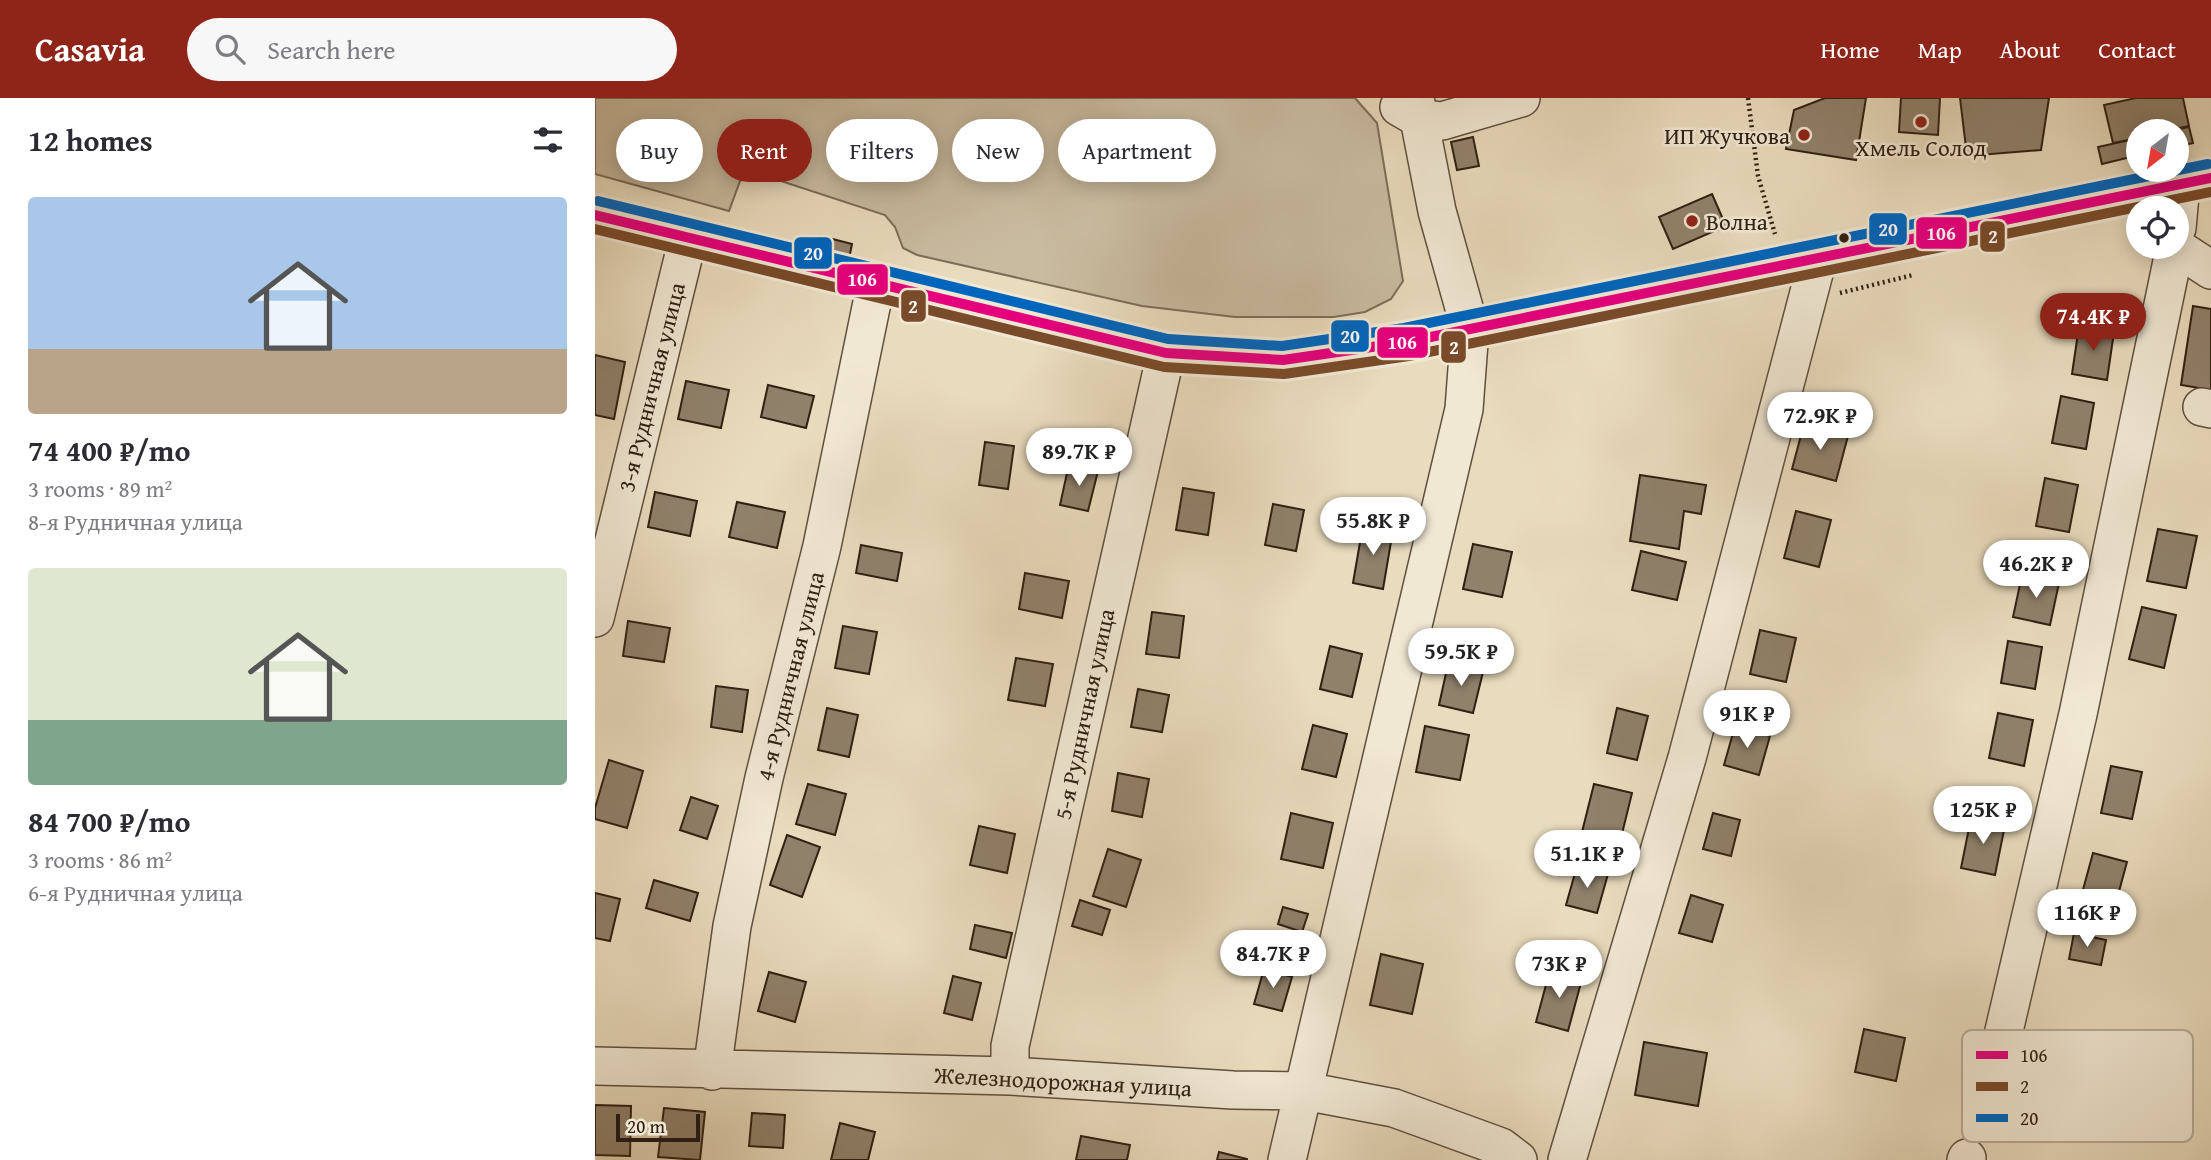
<!DOCTYPE html>
<html lang="en">
<head>
<meta charset="utf-8">
<style>
	:root { --surface:#fff; --page:#f7f7f7; --text:#2b2b33; --muted:#7c7c81; --accent:#8f2418 }
	body { margin:0; font-family:"Gentium Book Plus",serif; background:var(--page); color:var(--text); height:100vh; display:flex; flex-direction:column; font-size:26px; white-space:nowrap }
	* { box-sizing:border-box; margin:0 }
	p { font-size:23px; color:var(--muted) }
	.icon { flex:none; width:38px; height:38px; fill:none; stroke:currentColor; stroke-width:2; stroke-linecap:round; stroke-linejoin:round }
	.map { position:relative; flex:1; overflow:hidden }
	.panel { display:flex; flex-direction:column; background:var(--surface); width:595px }
	.panel>* { flex:none }
	.guide { position:absolute; left:21px; top:21px; width:665px; height:63px; display:flex; gap:14px }
	.needle { width:46px; rotate:211deg }
	.tools { position:absolute; left:1531px; top:21px; display:grid; gap:14px }
	.tools a { display:grid; place-items:center; width:63px; height:63px; border-radius:50%; background:var(--surface); box-shadow:0 4px 18px #0003; font-size:35px }
	.scale { position:absolute; left:21px; bottom:18px; width:84px; box-sizing:border-box; padding-left:7px; border:4px solid #2f2013; border-top:0; font-size:19px; line-height:24px; white-space:nowrap; color:#2f2013; -webkit-text-stroke:5px #f1e8d4; paint-order:stroke }
	.price { position:absolute; translate:-50% -60px; padding:0 16px; border-radius:24px; background:#fff; color:#222; font-size:23px; line-height:46px; filter:drop-shadow(0 2px 4px #0008) }
	.price::after { content:''; position:absolute; left:50%; top:42px; width:21px; height:16px; margin-left:-10px; background:inherit; clip-path:polygon(0 0,100% 0,50% 100%) }
	.price.on { background:var(--accent); color:#fff }
	ul { padding:0; list-style:none }
	li { display:grid; align-content:center; gap:14px; height:371px; padding:0 28px }
	li span { display:grid; place-items:center; height:217px; border-radius:7px; color:#555 }
	li>.icon { margin-inline-start:auto }
	span .icon { width:126px; height:126px; fill:#fffc; stroke-width:1 }
	li b { font-size:30px }
	h2 { display:flex; justify-content:space-between; align-items:center; height:84px; padding:0 28px; font-size:30px }
	.pill { padding:0 24px; border-radius:32px; background:var(--surface); box-shadow:0 4px 18px #0003; font-size:24px; line-height:63px }
	.pill.on { background:var(--accent); color:#fff }
	header { display:flex; align-items:center; gap:42px; box-sizing:border-box; height:98px; padding:0 35px; background:var(--accent); color:#fff }
	header strong { font-size:33px }
	nav { display:flex; gap:38px; margin-inline-start:auto; font-size:24px }
	.search { width:490px; height:63px; background:var(--page); display:flex; align-items:center; gap:18px; box-sizing:border-box; padding:0 24px; border-radius:38px; color:var(--muted); font-size:26px }
	main { display:flex; flex:1; min-height:0 }
	.map>svg:first-child { display:block }
</style>
</head>
<body>
<header>
<strong>Casavia</strong>
<div class="search"><svg class="icon" aria-label="search" viewBox="0 0 24 24"><circle cx="10" cy="10" r="6"/><path d="M15 15l6 6"/></svg>Search here</div>
<nav><a>Home</a><a>Map</a><a>About</a><a>Contact</a></nav>
</header>
<main>
<section class="panel">
<h2>12 homes<svg class="icon" aria-label="filters" viewBox="0 0 24 24"><path d="M4 7h16M4 17h16"/><circle cx="9" cy="7" r="2"/><circle cx="15" cy="17" r="2"/></svg></h2>
<ul>
<li><span style="background:linear-gradient(#a9c7e8 70%,#b9a48a 0)"><svg class="icon" aria-label="home" viewBox="0 0 24 24"><path d="M3 11l9-7 9 7M6 9v11h12V9"/></svg></span><div><b>74 400 ₽/mo</b><p>3 rooms · 89 m²</p><p>8-я Рудничная улица</p></div></li>
<li><span style="background:linear-gradient(#dfe7d0 70%,#7fa58c 0)"><svg class="icon" aria-label="home" viewBox="0 0 24 24"><path d="M3 11l9-7 9 7M6 9v11h12V9"/></svg></span><div><b>84 700 ₽/mo</b><p>3 rooms · 86 m²</p><p>6-я Рудничная улица</p></div></li>
</ul>
</section>
<div class="map">
<svg width="1616" height="1062" viewBox="0 0 1616 1062">
	<rect width="100%" height="100%" fill="#e9dbbd"/>
	<filter id="stains"><feTurbulence type="fractalNoise" baseFrequency=".00286" numOctaves="4"/><feColorMatrix values="0 0 0 0 .2 0 0 0 0 .09 0 0 0 0 .02 0 0 0 .5 -.17"/></filter>
	<radialGradient id="worn" r=".72"><stop offset=".6" stop-color="#630" stop-opacity="0"/><stop offset="1" stop-color="#630" stop-opacity=".3"/></radialGradient>
	<path fill="#c9bba0" stroke="#7c6e5a" stroke-width="2" d="M0,0H760L782,25L808,183L796,201L770,214L739,219H640L547,208L322,157L308,150L300,129L290,117L186,83L148,75L134,113L0,76Z"/>
	<path fill="#90816b" stroke="#2f2013" stroke-width="2" d="M1230,0H1271L1261,62L1191,51L1199,12Z
		M1306,0H1345L1343,37L1304,34Z
		M1365,0H1454L1446,52L1372,58Z
		M1541,0H1588L1594,28L1571,33H1544V40L1518,45L1509,7Z
		M1594,29L1598,45L1582,49V33H1574Z
		M878,39L884,68L862,72L856,44Z
		M1544,40V57L1507,66L1503,49Z
		M1117,96L1131,128L1078,151L1064,119Z
		M226,138L257,146L254,161L223,153Z
		M1598,208L1616,211V292L1586,287Z
		M1484,228L1519,234L1512,282L1477,276Z
		M0,257L30,264L19,321L0,317Z
		M91,283L134,292L126,330L83,321Z
		M173,287L219,298L211,330L166,319Z
		M1466,298L1499,305L1491,351L1457,345Z
		M1209,326L1253,338L1241,383L1197,371Z
		M390,344L419,348L413,391L384,387Z
		M474,366L503,373L493,413L465,407Z
		M1045,377L1111,387L1106,416L1089,413L1084,451L1035,443Z
		M1450,380L1483,387L1474,434L1441,428Z
		M588,390L619,395L613,437L581,432Z
		M60,394L102,403L95,438L53,429Z
		M142,404L190,414L182,450L134,439Z
		M678,406L709,412L701,453L670,447Z
		M1201,413L1236,422L1224,469L1189,460Z
		M768,427L798,432L788,491L758,485Z
		M1563,431L1602,438L1591,490L1552,483Z
		M878,446L917,454L907,499L868,491Z
		M266,447L307,455L302,483L261,475Z
		M1046,453L1091,464L1082,502L1037,492Z
		M430,475L474,483L467,520L424,511Z
		M1427,477L1464,485L1455,527L1418,519Z
		M1547,509L1581,517L1569,570L1534,561Z
		M557,514L589,518L584,560L551,556Z
		M33,523L75,530L69,564L28,558Z
		M248,528L282,534L274,576L240,570Z
		M1165,532L1201,540L1191,584L1155,576Z
		M1413,543L1447,549L1440,591L1406,585Z
		M735,548L767,556L757,599L725,591Z
		M421,560L458,566L450,608L413,602Z
		M853,566L888,574L878,615L844,607Z
		M121,588L153,592L147,634L116,629Z
		M543,591L574,597L567,634L536,629Z
		M232,610L263,617L254,659L223,652Z
		M1022,610L1053,618L1042,662L1012,655Z
		M1403,615L1438,622L1429,668L1394,660Z
		M718,627L752,636L741,679L707,671Z
		M830,628L874,637L865,682L821,674Z
		M1140,628L1175,638L1164,677L1129,667Z
		M14,662L48,673L32,730L0,721V710Z
		M1516,668L1547,674L1537,721L1506,715Z
		M523,675L554,681L547,719L517,713Z
		M213,686L251,696L240,737L201,726Z
		M999,686L1037,695L1025,744L987,734Z
		M96,699L123,708L112,741L85,732Z
		M696,715L738,725L728,770L686,761Z
		M1118,715L1145,722L1136,758L1108,751Z
		M1376,720L1410,727L1400,777L1366,770Z
		M384,728L420,736L412,775L375,767Z
		M192,737L225,749L207,799L175,787Z
		M513,751L546,762L531,809L498,798Z
		M1498,755L1532,764L1520,808L1486,799Z
		M982,768L1013,776L1002,815L971,807Z
		M59,782L103,795L95,823L51,810Z
		M0,795L25,801L15,843L0,840Z
		M1096,797L1128,807L1117,844L1084,835Z
		M485,802L515,812L507,837L477,828Z
		M688,809L713,816L707,834L683,826Z
		M380,827L417,835L411,860L375,851Z
		M1479,835L1511,842L1506,867L1474,861Z
		M786,856L828,866L817,916L775,907Z
		M669,871L697,879L687,913L659,906Z
		M955,872L987,881L973,933L941,924Z
		M174,874L211,884L200,924L163,913Z
		M358,878L386,885L377,922L349,915Z
		M1269,931L1310,940L1301,983L1260,974Z
		M1049,944L1112,955L1103,1008L1040,997Z
		M0,1007L36,1008L35,1058L0,1057Z
		M69,1010L110,1014L105,1062L63,1059Z
		M157,1015L190,1017L188,1050L154,1048Z
		M245,1025L280,1034L273,1062H236Z
		M486,1038L535,1047L532,1062H481Z
		M624,1054L652,1061V1062H622Z"/>
	<g fill="none" stroke-linecap="round" stroke-linejoin="round">
		<g stroke="#5e4f3e" stroke-width="40">
			<path id="minor" d="M804,9L823,20L847,23L926,0
				M1582,130L1586,86
				M1581,149L1616,172
				M1607,309L1616,311
				M0,520L93,140
				M1408,937L1483,616L1580,149
				M0,968L415,978L638,992L710,993L799,1010L906,1049L923,1062
				M117,973L137,828L169,680L227,448L281,185
				M415,978V948L571,255
				M692,1062L869,311L875,231L842,113L820,0
				M972,1062L1092,660L1223,160
				M1371,1062L1372,1060"/>
		</g>
		<g stroke="#2f2013" stroke-width="42">
			<path id="major" d="M0,117L571,255L688,262L811,244L1616,80"/>
		</g>
		<path stroke="#2f2013" stroke-width="4.5" stroke-dasharray="2 3.5" stroke-linecap="butt" d="M1153,0L1163,78L1180,136
			M1245,195L1318,177
			M1384,1031L1391,1014L1402,965"/>
		<use href="#minor" stroke="#f1e8d4" stroke-width="37"/>
		<use href="#major" stroke="#e9dbbd" stroke-width="38"/>
		<g stroke="#f1e8d4" stroke-width="16">
			<path id="bus-1" d="M0,117L571,255L688,262L811,244L1616,80"/>
		</g>
		<g stroke="#f1e8d4" stroke-width="16">
			<path id="bus-2" d="M0,131L569,269L689,276L814,258L1616,94"/>
		</g>
		<g stroke="#f1e8d4" stroke-width="16">
			<path id="bus-3" d="M3,103L573,241L687,248L809,230L1613,66"/>
		</g>
		<use href="#bus-1" stroke="#e5007d" stroke-width="10"/>
		<use href="#bus-2" stroke="#7a4b2a" stroke-width="10"/>
		<use href="#bus-3" stroke="#0065bd" stroke-width="10"/>
	</g>
	<g fill="#8f2418" stroke="#f1e8d4" stroke-width="2.5">
		<circle cx="1326" cy="24" r="7"/>
		<circle cx="1209" cy="37" r="7"/>
		<circle cx="1097" cy="123" r="7"/>
	</g>
	<circle fill="#2f2013" stroke="#f1e8d4" stroke-width="2.5" cx="1249" cy="140" r="6"/>
	<g text-anchor="middle" dominant-baseline="central" stroke-width="5" stroke-linejoin="round" paint-order="stroke">
		<g font-size="23" fill="#2f2013" stroke="#f1e8d4" text-anchor="end">
			<text x="1195" y="37">ИП Жучкова</text>
			<text x="1326" y="49" text-anchor="middle">Хмель Солод</text>
			<text x="1111" y="123" text-anchor="start">Волна</text>
		</g>
		<g font-size="23" fill="#2f2013" stroke="#f1e8d4">
			<text transform="translate(56 289) rotate(-76)">3-я Рудничная улица</text>
			<text transform="translate(195 578) rotate(-76)">4-я Рудничная улица</text>
			<text transform="translate(489 616) rotate(-78)">5-я Рудничная улица</text>
			<text transform="translate(468 983) rotate(3)">Железнодорожная улица</text>
		</g>
	</g>
	<rect x="1367" y="932" width="231" height="112" rx="10" fill="#f1e8d4" stroke="#b7ac9a" stroke-width="2"/>
	<rect x="1381" y="953" width="32" height="8" fill="#e5007d"/>
	<rect x="1381" y="984" width="32" height="9" fill="#7a4b2a"/>
	<rect x="1381" y="1016" width="32" height="8" fill="#0065bd"/>
	<g font-size="19" fill="#2f2013">
		<text x="1425" y="964">106</text>
		<text x="1425" y="995">2</text>
		<text x="1425" y="1027">20</text>
	</g>
	<g stroke="#f1e8d4" stroke-width="2.5">
		<rect x="1273" y="114" width="40" height="34" rx="7" fill="#0065bd"/>
		<rect x="1320" y="118" width="53" height="34" rx="7" fill="#e5007d"/>
		<rect x="1384" y="122" width="27" height="33" rx="7" fill="#7a4b2a"/>
		<rect x="198" y="138" width="40" height="34" rx="7" fill="#0065bd"/>
		<rect x="241" y="165" width="53" height="33" rx="7" fill="#e5007d"/>
		<rect x="305" y="191" width="27" height="34" rx="7" fill="#7a4b2a"/>
		<rect x="735" y="221" width="40" height="34" rx="7" fill="#0065bd"/>
		<rect x="781" y="228" width="53" height="33" rx="7" fill="#e5007d"/>
		<rect x="845" y="232" width="27" height="34" rx="7" fill="#7a4b2a"/>
	</g>
	<g font-size="19" text-anchor="middle" font-weight="bold" fill="#fff">
		<text x="1293" y="138">20</text>
		<text x="1346" y="142">106</text>
		<text x="1398" y="145">2</text>
		<text x="218" y="162">20</text>
		<text x="267" y="188">106</text>
		<text x="318" y="215">2</text>
		<text x="755" y="245">20</text>
		<text x="807" y="251">106</text>
		<text x="859" y="256">2</text>
	</g>
	<rect width="100%" height="100%" filter="url(#stains)"/>
	<rect width="100%" height="100%" fill="url(#worn)"/>
</svg>
<div class="tools">
<a><svg class="needle" viewBox="-14 -14 28 28"><path d="M0-13l5 13h-10z" fill="#e53935"/><path d="M0 13l5-13h-10z" fill="#7c7c81"/></svg></a>
<a><svg class="icon" aria-label="locate" viewBox="0 0 24 24"><circle cx="12" cy="12" r="6"/><path d="M12 2v4M12 18v4M2 12h4M18 12h4"/></svg></a>
</div>
<div class="scale">20 m</div>
<b class="price on" style="left:1498px;top:255px">74.4K ₽</b>
<b class="price" style="left:1225px;top:354px">72.9K ₽</b>
<b class="price" style="left:484px;top:390px">89.7K ₽</b>
<b class="price" style="left:778px;top:459px">55.8K ₽</b>
<b class="price" style="left:1441px;top:502px">46.2K ₽</b>
<b class="price" style="left:866px;top:590px">59.5K ₽</b>
<b class="price" style="left:1152px;top:652px">91K ₽</b>
<b class="price" style="left:1388px;top:748px">125K ₽</b>
<b class="price" style="left:992px;top:792px">51.1K ₽</b>
<b class="price" style="left:1492px;top:851px">116K ₽</b>
<b class="price" style="left:678px;top:892px">84.7K ₽</b>
<b class="price" style="left:964px;top:902px">73K ₽</b>
<div class="guide">
<a class="pill">Buy</a>
<a class="pill on">Rent</a>
<a class="pill">Filters</a>
<a class="pill">New</a>
<a class="pill">Apartment</a>
</div>
</div>
</main>
</body>
</html>
